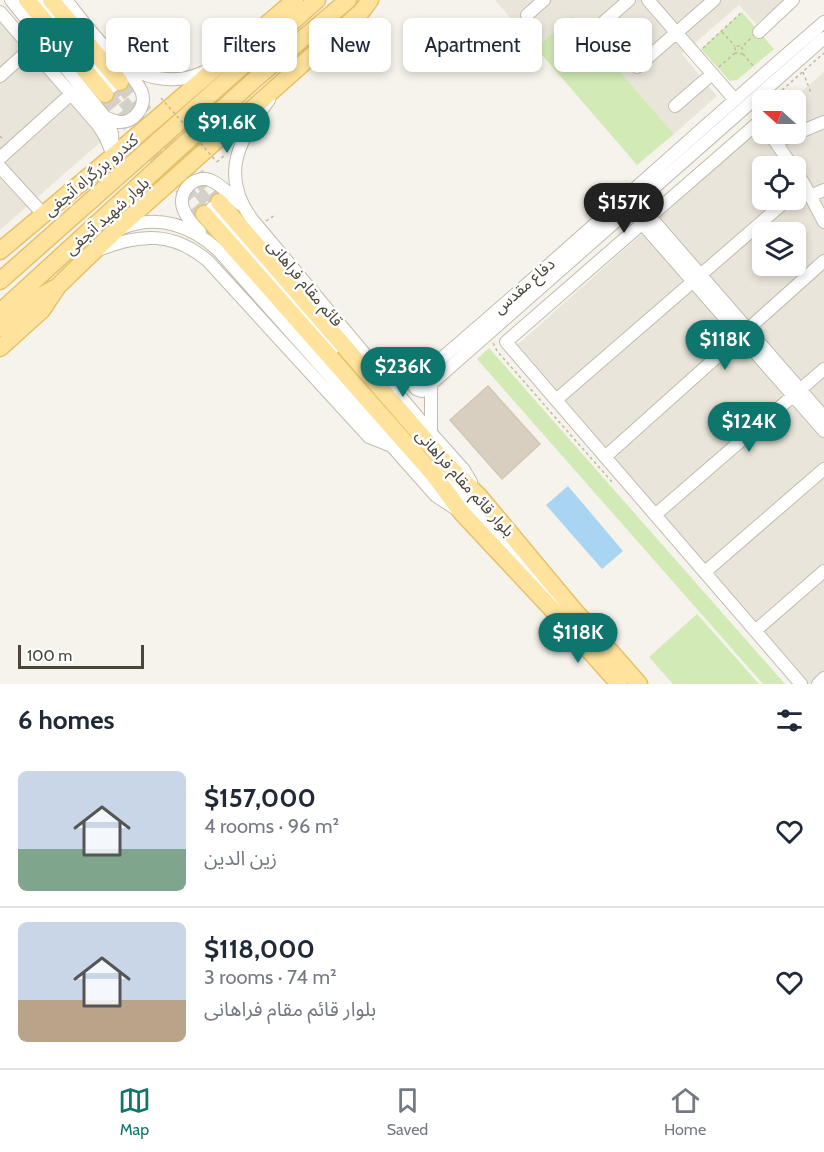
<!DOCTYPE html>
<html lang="en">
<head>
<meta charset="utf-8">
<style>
	:root { --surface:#fff; --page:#f6f6f7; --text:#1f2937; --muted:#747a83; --line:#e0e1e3; --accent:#0f766e }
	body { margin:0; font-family:Cabin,"Noto Sans Arabic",sans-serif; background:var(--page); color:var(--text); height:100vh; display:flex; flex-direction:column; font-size:22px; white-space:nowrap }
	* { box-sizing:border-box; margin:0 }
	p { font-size:20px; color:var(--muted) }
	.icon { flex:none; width:33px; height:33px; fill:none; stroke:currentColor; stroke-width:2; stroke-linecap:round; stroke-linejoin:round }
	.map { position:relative; height:684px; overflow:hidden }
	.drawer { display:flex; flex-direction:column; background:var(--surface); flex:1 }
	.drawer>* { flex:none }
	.top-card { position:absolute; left:18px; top:18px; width:789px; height:54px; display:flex; gap:12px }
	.needle { width:39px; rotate:291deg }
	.fabs { position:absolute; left:752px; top:90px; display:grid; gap:12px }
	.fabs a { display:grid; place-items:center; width:54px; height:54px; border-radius:9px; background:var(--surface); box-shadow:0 3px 9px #0003; font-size:30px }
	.scale { position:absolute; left:18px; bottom:15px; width:126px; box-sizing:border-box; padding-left:6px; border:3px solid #4b4439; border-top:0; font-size:16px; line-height:21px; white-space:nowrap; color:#4b4439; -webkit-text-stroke:4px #fff; paint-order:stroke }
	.price { position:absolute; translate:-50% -51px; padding:0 14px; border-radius:21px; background:var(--accent); color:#fff; font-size:20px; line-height:39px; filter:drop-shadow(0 2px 3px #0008) }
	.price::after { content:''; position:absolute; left:50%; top:36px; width:18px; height:14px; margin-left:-9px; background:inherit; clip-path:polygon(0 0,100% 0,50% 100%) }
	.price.active { background:#222; color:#fff }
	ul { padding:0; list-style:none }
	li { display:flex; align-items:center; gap:18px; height:150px; padding:0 18px }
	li+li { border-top:2px solid var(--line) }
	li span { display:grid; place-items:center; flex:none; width:168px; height:120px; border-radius:9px; color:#555 }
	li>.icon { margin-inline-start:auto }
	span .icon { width:72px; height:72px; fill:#fffc; stroke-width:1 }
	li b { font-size:26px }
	h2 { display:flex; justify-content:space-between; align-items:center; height:72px; padding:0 18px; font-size:26px }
	.pill { padding:0 21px; border-radius:9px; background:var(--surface); box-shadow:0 3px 9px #0003; font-size:21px; line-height:54px }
	.pill.active { background:var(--accent); color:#fff }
	.tab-bar { display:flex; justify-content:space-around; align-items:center; height:84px; border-top:2px solid var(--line); background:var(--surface); font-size:16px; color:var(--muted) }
	.tab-bar a { display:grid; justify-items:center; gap:3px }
	.tab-bar .active { color:var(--accent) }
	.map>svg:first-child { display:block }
</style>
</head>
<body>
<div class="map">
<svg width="824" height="684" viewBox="0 0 824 684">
	<rect width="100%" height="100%" fill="#f6f3ec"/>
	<path fill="#eae5da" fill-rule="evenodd" d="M495,0H784L756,24L739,5L682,54L717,96L674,134L572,16L536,48Z
		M0,19L104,139L0,230Z
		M824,72V684H793L517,345L762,127V134H795V100H792ZM762,166H795V200H762ZM762,232H795V266H762Z"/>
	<path fill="#d2eab5" d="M742,12L774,49L737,80L730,81L701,49Z
		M572,16L674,134L637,165L536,48Z
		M489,348L785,684H763L477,359Z
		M697,614L759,684H673L649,657Z"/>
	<path fill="#a9d4f2" d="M568,486L623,551L602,569L546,505Z"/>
	<path fill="#d8cfc1" stroke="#d3c7b4" stroke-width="1.5" d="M488,386L540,444L502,479L450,420Z"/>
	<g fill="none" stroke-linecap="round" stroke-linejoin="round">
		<path stroke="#d4d0c8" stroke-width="12" stroke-dasharray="12 6" stroke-linecap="butt" d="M112,87L142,124
			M153,137L212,208"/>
		<path stroke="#d4d0c8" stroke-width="16" stroke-dasharray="16 8" stroke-linecap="butt" d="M120,82L219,202
			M105,94L204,214"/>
		<g stroke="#c2bbae" stroke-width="14">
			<path id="minor" d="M11,0L105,117L112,133L113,156
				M39,0L112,87
				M66,0C93,33 120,78 168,79C182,80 195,77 208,70
				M648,0L735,100
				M0,12L98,125L105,136L110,148
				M527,15L544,0
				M598,27L629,0
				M759,32L793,0
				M637,67L714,0
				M0,76L31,48
				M269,100C240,139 219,173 251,218L431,433L464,470L471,482
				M675,106L712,74
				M105,117C110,119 114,121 119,122C134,123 146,107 142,93C139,84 131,76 126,69
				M761,120L506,342L801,684
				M770,134L792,166
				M776,142L824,122
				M0,158L71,94
				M0,167L44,215
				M795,171L804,184L824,222
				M810,196L824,190
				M635,204L639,220L824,431
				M212,208L333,348
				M646,212L824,417
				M122,228C157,214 191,225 218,250L436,496L456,509
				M200,232C193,225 186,217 183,208C178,192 193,175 210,180C221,184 231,196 240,204
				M101,249C141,233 174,232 208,261L369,437L389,445
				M374,366L423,374C559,259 689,138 824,22
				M423,374L414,380L413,385L416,389L422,391L431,384
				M556,400L787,200
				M431,433V384L824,38
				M605,457L824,261
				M437,467L563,608
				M655,515L824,369
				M705,572L824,469
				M755,631L824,571
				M818,684L824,678"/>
		</g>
		<g stroke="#e6c16a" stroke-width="19">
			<path id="major" d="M27,0L105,94
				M51,0L120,82
				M219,202L447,465L479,496L574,610L639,684
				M204,214L434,475L462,513L563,621L619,684
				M0,251L113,156L295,0
				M0,281L317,0
				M0,312L253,81L348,0
				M0,328L32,301L53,289
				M0,348L42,310L58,286L116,230L362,11L370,0"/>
		</g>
		<path stroke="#c4b79f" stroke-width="1.5" stroke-dasharray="3 3" stroke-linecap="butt" d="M722,32L735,46
			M744,45L751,38
			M703,48L742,12
			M743,54L755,68
			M719,67L735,53V46H742V54L735,53
			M803,72L811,93
			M773,98L824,53
			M0,136L4,141
			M217,162L226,154
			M266,221L275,215
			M493,343L497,351L613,483"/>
		<use href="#minor" stroke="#fff" stroke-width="12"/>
		<use href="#major" stroke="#ffe39c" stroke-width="16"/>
		<path stroke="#c4b79f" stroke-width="1.5" stroke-dasharray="3 3" stroke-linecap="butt" d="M161,98L217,162"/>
	</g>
	<g text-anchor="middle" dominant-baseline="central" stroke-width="5" stroke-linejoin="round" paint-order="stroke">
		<g font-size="16" fill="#4b4439" stroke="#fff">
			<text transform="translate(91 175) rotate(-40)">کندرو بزرگراه آنجفی</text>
			<text transform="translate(107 216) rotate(-42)">بلوار شهید آنجفی</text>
			<text transform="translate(305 283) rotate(50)">قائم مقام فراهانی</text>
			<text transform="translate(524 286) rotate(-41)">دفاع مقدس</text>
			<text transform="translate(465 483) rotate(48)">بلوار قائم مقام فراهانی</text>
		</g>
	</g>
</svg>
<div class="fabs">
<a><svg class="needle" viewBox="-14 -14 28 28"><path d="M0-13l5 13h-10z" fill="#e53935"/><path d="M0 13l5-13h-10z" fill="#747a83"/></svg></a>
<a><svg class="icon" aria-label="locate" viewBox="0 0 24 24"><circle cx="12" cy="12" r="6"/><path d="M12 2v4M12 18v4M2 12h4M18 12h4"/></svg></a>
<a><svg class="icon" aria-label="layers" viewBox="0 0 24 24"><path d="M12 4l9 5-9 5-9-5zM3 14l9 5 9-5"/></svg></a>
</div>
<div class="scale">100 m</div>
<b class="price" style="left:227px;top:154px">$91.6K</b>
<b class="price active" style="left:624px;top:234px">$157K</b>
<b class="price" style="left:725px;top:371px">$118K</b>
<b class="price" style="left:403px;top:398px">$236K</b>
<b class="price" style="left:749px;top:453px">$124K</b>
<b class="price" style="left:578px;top:664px">$118K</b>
<div class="top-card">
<a class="pill active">Buy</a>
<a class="pill">Rent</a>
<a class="pill">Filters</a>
<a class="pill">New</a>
<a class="pill">Apartment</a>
<a class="pill">House</a>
</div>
</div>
<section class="drawer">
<h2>6 homes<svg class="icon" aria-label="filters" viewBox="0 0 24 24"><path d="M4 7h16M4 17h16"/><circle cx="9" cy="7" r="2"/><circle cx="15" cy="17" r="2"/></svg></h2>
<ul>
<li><span style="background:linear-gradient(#c9d6e8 65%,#7fa58c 0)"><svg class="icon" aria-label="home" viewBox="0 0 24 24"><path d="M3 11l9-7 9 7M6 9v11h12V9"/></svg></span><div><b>$157,000</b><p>4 rooms · 96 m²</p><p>زین الدین</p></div><svg class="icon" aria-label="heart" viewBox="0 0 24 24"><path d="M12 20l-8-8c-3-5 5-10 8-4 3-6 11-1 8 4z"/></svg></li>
<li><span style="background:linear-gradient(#c9d6e8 65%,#b9a48a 0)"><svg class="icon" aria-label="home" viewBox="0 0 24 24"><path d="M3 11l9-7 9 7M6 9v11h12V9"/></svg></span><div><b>$118,000</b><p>3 rooms · 74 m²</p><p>بلوار قائم مقام فراهانی</p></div><svg class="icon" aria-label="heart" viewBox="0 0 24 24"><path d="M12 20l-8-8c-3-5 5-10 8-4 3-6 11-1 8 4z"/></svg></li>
</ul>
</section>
<nav class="tab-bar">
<a class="active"><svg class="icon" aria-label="map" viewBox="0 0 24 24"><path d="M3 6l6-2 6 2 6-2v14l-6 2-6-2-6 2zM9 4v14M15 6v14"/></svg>Map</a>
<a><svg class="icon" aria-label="saved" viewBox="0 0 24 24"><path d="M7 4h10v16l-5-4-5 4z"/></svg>Saved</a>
<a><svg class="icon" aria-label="home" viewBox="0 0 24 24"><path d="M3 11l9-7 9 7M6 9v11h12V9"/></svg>Home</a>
</nav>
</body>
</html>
